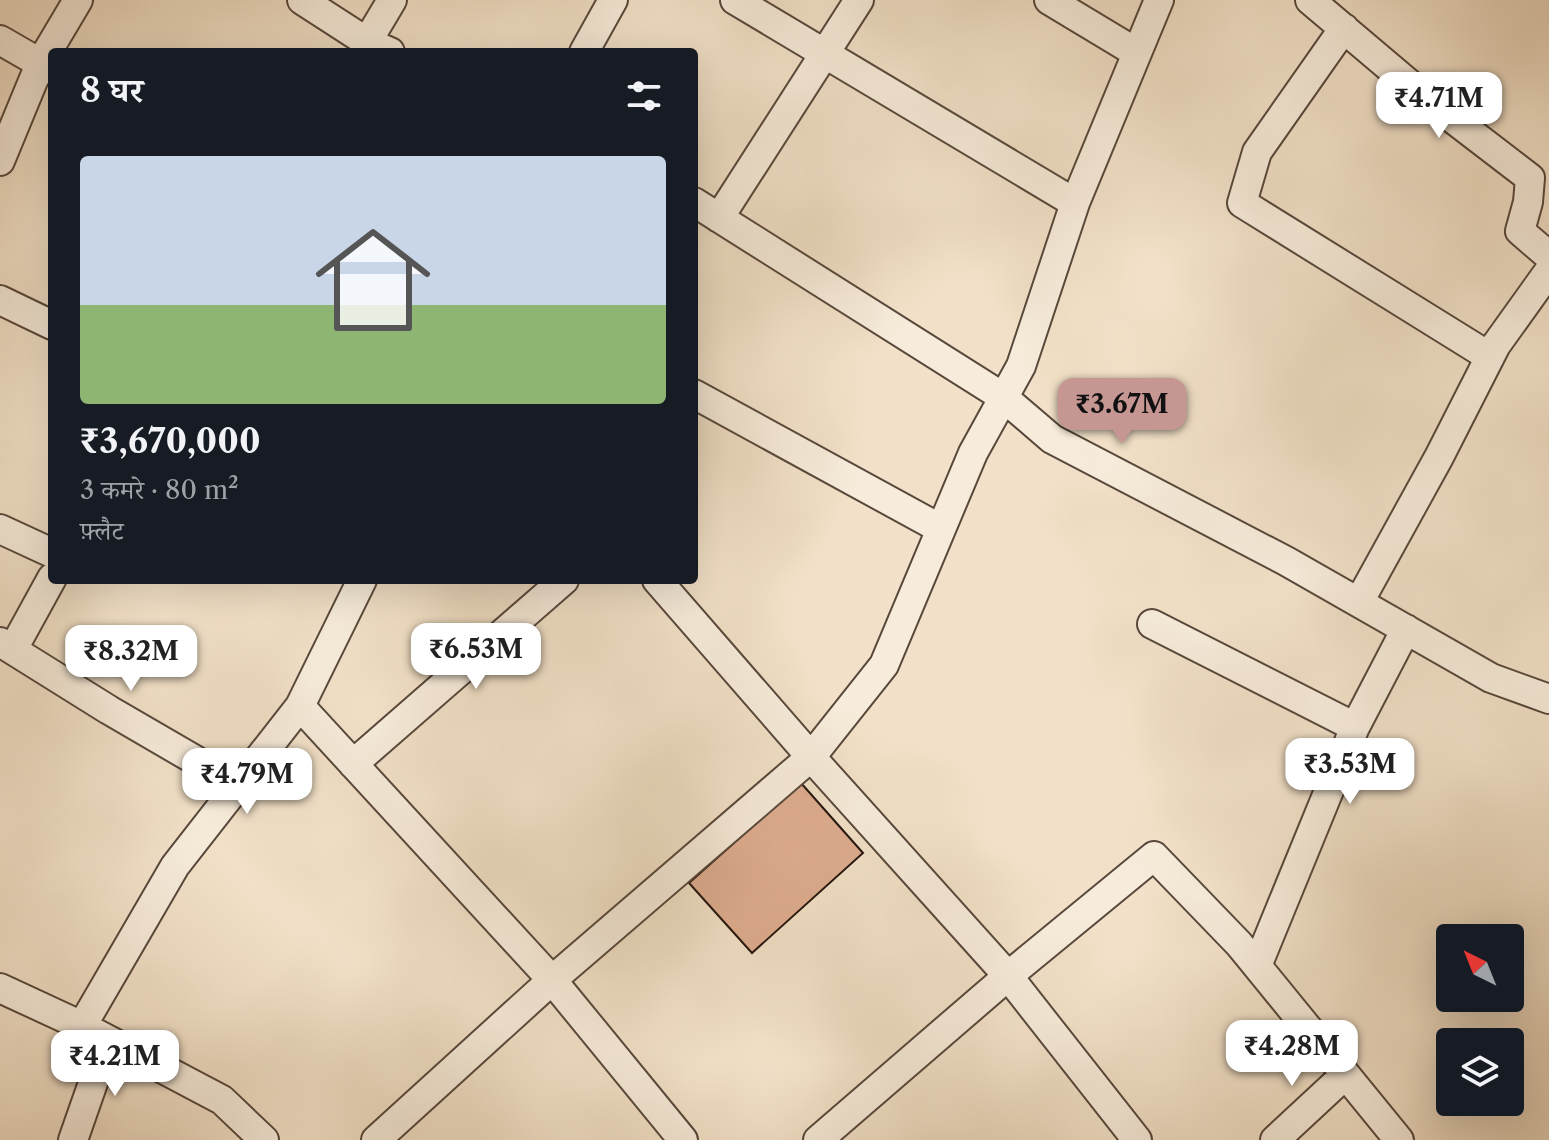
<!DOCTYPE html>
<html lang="hi">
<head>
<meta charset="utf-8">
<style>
	:root { --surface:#171b24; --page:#20242c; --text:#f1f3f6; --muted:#9ea1a6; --line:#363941; --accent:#c59692 }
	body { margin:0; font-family:"Libre Caslon Text","Noto Serif Devanagari",serif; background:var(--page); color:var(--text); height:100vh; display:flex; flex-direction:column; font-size:30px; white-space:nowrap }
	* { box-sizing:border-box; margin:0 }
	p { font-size:26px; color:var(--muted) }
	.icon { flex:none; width:44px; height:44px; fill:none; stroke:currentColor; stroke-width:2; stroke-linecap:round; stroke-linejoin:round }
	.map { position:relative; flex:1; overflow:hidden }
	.side { position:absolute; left:48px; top:48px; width:650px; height:536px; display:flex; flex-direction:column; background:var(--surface); border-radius:8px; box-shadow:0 8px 32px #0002 }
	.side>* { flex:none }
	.needle { width:52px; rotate:317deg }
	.fabs { position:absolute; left:1436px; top:924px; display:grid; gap:16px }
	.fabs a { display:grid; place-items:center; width:88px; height:88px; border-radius:8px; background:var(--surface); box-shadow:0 8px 32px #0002; font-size:40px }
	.price { position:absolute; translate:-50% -68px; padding:0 18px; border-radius:16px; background:#fff; color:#222; font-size:26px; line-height:52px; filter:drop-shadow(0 2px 4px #0008) }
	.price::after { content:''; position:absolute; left:50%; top:48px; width:24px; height:18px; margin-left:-12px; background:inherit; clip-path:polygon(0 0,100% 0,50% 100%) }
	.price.current { background:var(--accent); color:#111 }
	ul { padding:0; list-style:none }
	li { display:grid; align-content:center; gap:16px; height:424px; padding:0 32px }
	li+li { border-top:2px solid var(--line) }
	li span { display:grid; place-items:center; height:248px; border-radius:8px; color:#555 }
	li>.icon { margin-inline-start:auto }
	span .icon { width:144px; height:144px; fill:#fffc; stroke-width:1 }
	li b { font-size:34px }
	h2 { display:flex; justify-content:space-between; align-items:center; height:96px; padding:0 32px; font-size:34px }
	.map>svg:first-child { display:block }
</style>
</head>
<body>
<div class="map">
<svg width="1549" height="1140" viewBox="0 0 1549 1140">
	<rect width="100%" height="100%" fill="#f2e1c8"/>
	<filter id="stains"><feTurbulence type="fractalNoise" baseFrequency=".0025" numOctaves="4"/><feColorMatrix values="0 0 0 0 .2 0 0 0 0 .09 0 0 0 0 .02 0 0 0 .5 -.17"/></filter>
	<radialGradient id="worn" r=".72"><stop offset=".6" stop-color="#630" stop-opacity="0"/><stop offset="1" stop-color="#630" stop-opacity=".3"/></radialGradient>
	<path fill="#dead90" stroke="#24150d" stroke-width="2" d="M801,783L863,853L752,953L689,883Z"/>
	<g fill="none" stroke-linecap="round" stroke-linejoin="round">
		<g stroke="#58483c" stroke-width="32">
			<path id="street" d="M302,0L367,42L390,52
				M735,0L1075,203
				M1049,0L1137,53
				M1310,0L1427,99L1530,178L1528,202L1520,231L1549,256
				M1344,28L1257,152L1242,203L1490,357
				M0,40L52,70
				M367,42L392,0
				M584,52L613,0
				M0,161L40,64L78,0
				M694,202L1003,397L1052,439L1286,561L1491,678L1549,699
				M719,218L859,0
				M0,300L52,325
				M694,394L941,529
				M0,529L52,553
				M657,580L811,757L1008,976L1137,1140
				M1359,602L1439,457L1496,345L1549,271
				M1152,624L1355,727
				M0,642L109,710L238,785
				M13,649L52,578
				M300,706L552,980L683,1140
				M353,764L564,580
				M1257,966L1355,727L1406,629
				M0,988L82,1026L222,1100L264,1140
				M82,1026L175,866L300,706L362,580
				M73,1140L108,1040
				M376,1140L552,980L811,757L884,665L973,453L1021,366L1075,203L1159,0
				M818,1140L1008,976L1154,856L1239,944L1399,1140
				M1275,1140L1345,1075"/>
		</g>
		<use href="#street" stroke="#f7ecdb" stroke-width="28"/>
	</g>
	<rect width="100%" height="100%" filter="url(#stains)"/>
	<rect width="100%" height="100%" fill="url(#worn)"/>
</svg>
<div class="fabs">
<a><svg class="needle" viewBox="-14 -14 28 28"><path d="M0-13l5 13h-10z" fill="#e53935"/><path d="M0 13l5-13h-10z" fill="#9ea1a6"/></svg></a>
<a><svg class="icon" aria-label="layers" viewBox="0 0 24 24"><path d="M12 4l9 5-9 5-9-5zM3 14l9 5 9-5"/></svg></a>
</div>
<b class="price" style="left:1439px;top:140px">₹4.71M</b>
<b class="price current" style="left:1122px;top:446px">₹3.67M</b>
<b class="price" style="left:476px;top:691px">₹6.53M</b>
<b class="price" style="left:131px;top:693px">₹8.32M</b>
<b class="price" style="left:1350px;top:806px">₹3.53M</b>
<b class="price" style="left:247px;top:816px">₹4.79M</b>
<b class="price" style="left:1292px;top:1088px">₹4.28M</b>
<b class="price" style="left:115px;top:1098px">₹4.21M</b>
<section class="side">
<h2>8 घर<svg class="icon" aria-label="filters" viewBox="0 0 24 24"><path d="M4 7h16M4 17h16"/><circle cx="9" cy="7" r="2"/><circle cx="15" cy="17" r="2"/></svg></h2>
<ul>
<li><span style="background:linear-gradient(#c9d6e8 60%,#8fb573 0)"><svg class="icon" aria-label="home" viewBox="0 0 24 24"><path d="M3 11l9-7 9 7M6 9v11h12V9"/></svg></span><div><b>₹3,670,000</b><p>3 कमरे · 80 m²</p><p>फ़्लैट</p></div></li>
</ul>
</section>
</div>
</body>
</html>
